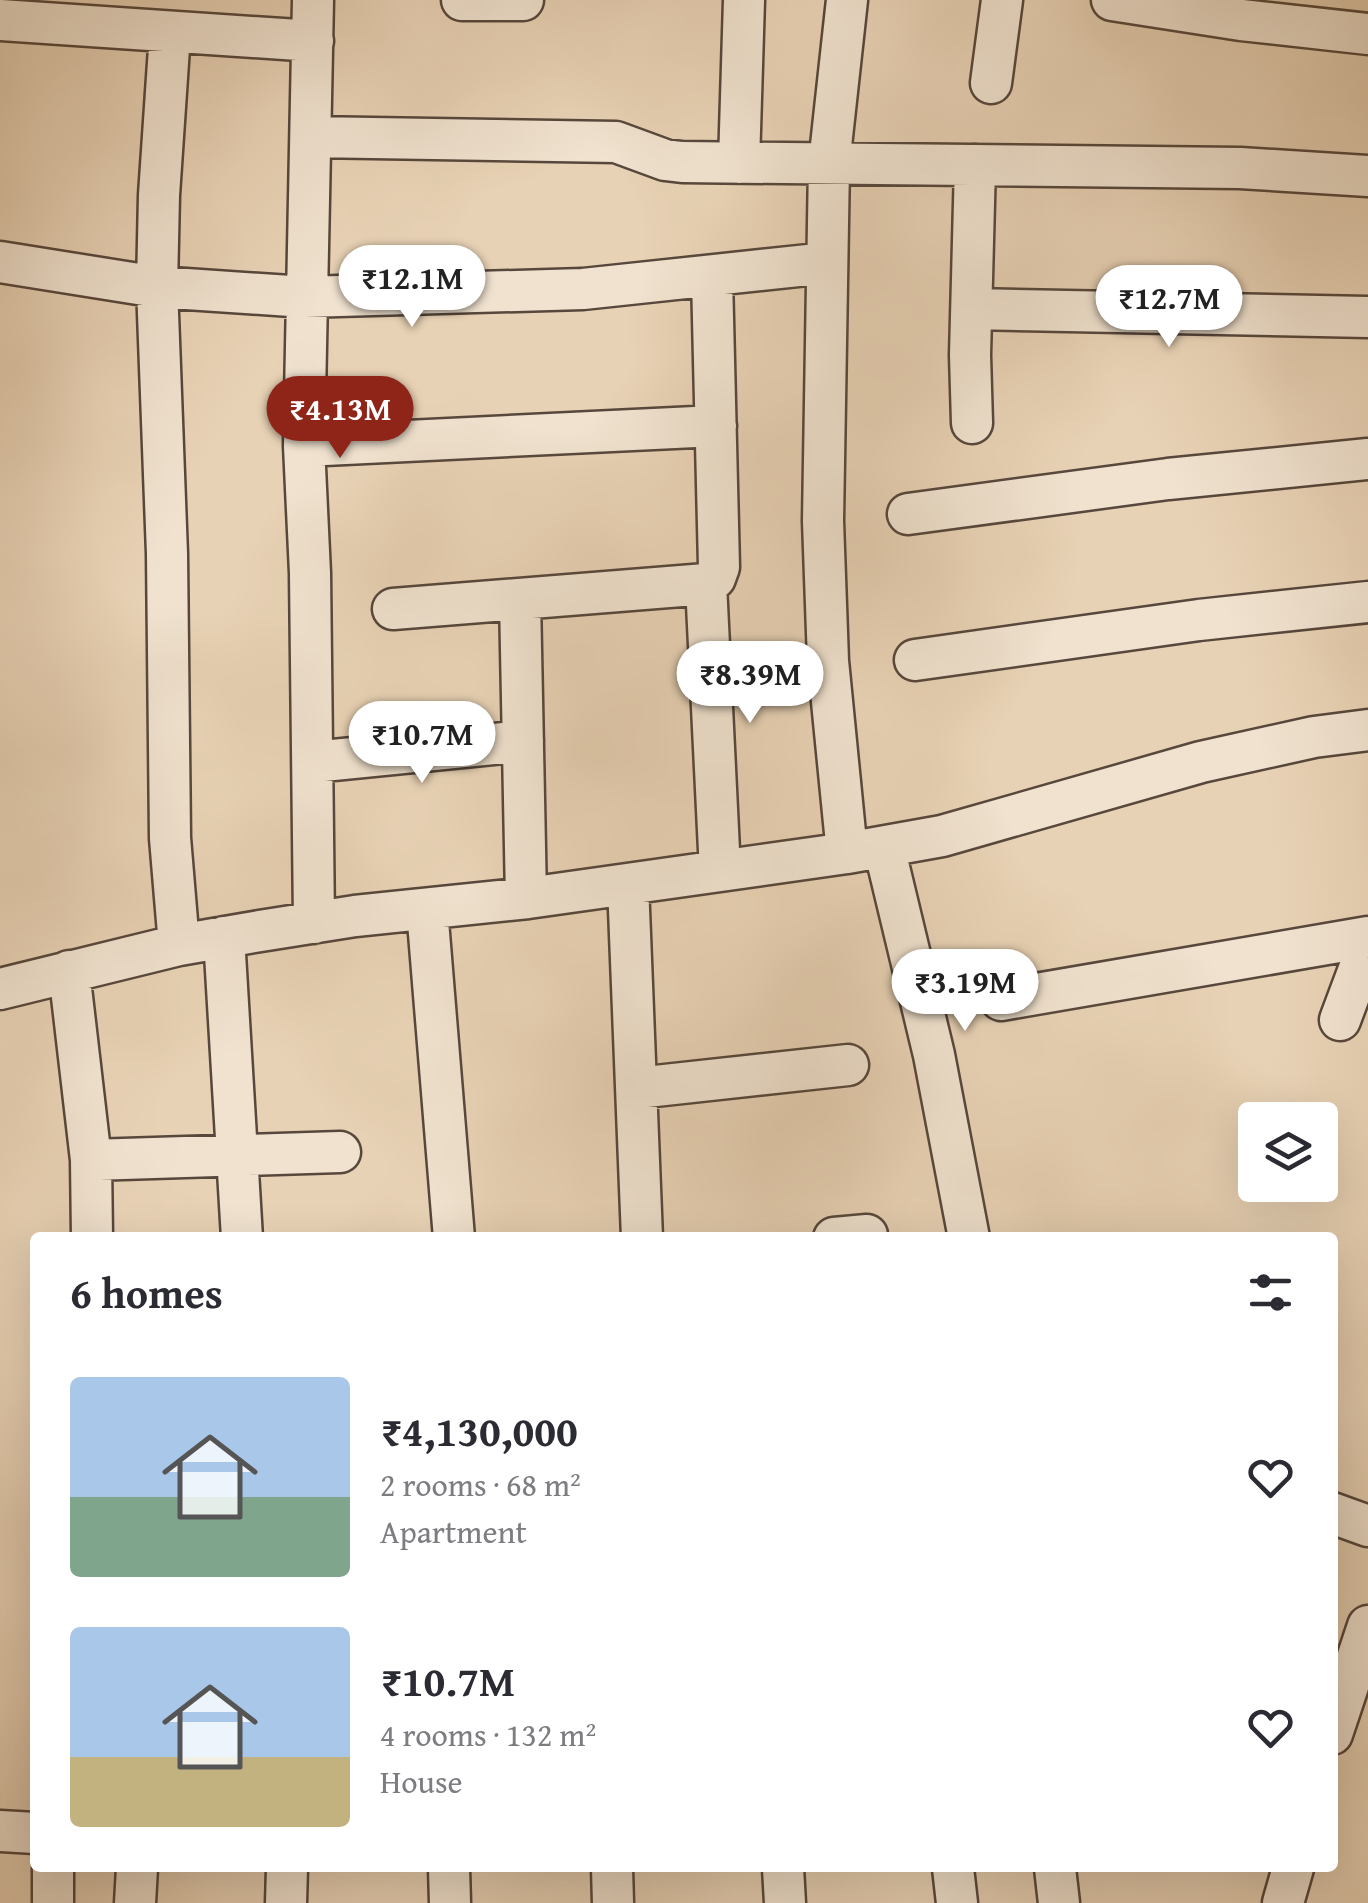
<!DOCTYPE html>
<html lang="en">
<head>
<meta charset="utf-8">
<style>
	:root { --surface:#fff; --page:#f7f7f7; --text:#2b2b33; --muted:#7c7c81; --accent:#8f2418 }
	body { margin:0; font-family:"Gentium Book Plus",serif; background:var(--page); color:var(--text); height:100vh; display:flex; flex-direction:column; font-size:38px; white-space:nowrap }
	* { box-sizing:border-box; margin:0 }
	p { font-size:32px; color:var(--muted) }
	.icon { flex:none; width:55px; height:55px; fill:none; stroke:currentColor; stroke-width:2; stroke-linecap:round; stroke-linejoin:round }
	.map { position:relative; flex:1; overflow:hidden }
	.sheet { position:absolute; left:30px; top:1232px; width:1308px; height:640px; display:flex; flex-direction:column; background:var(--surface); border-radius:10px; box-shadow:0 10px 40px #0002 }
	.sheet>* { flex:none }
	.tools { position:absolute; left:1238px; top:1102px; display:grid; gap:20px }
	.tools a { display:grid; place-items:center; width:100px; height:100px; border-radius:10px; background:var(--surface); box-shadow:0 10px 40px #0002; font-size:50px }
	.price { position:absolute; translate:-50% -85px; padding:0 22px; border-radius:35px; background:#fff; color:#222; font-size:32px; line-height:65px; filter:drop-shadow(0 2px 5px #0008) }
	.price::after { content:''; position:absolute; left:50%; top:60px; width:30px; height:22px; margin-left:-15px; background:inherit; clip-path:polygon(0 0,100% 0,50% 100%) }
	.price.active { background:var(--accent); color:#fff }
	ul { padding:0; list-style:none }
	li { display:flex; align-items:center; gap:30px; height:250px; padding:0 40px }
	li span { display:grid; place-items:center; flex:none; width:280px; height:200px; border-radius:10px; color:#555 }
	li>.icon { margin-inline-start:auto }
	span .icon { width:120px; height:120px; fill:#fffc; stroke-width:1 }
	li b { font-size:42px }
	h2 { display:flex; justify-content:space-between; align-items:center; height:120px; padding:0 40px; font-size:42px }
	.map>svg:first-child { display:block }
</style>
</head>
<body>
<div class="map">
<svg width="1368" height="1903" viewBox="0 0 1368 1903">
	<rect width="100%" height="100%" fill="#e8d2b5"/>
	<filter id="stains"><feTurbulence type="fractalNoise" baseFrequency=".002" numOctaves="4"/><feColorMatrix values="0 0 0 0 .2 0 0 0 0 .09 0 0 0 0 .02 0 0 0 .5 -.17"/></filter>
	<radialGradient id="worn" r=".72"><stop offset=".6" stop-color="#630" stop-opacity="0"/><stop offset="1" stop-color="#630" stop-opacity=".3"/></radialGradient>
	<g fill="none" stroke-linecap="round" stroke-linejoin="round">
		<g stroke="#57473c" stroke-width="45">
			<path id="street" d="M313,0L304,446L310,573L314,923
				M462,0H523
				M847,0L829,164L823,521L828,661L847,853
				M1112,0L1241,20L1368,34
				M0,20L313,41
				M170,33L159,195L157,287L167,554L170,838L179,945
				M991,83L1002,0
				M311,137L616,142L665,160L682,162L1240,168L1368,176
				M739,163L744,0
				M0,262L157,287L305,297L583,289L827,263
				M972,309L1368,317
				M972,423L970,355L975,165
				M304,446L716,426
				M908,514L1168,479L1368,459
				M706,584L720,871
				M520,599L526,898
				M393,609L706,584L715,578L719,567L712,277
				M915,660L1199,620L1368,602
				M313,762L523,741
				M884,847L934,1055L969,1238
				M628,884L642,1238
				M427,909L454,1238
				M224,937L242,1238
				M69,971L91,1160L92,1238
				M0,989L179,945L260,931L355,916L528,898L847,853L942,836L1201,762L1314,737L1368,730
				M1001,1000L1368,937
				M1340,1020L1368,945
				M637,1088L848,1065
				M91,1160L340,1152
				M834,1238L867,1235
				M1332,1513L1368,1526
				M1332,1734L1368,1626
				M0,1831L35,1833
				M53,1868V1903
				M449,1868L450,1903
				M612,1868L613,1903
				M783,1868L785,1903
				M953,1868L957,1903
				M1055,1868L1059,1903
				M135,1903L137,1868
				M286,1903L287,1868
				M1283,1903L1293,1868"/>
		</g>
		<use href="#street" stroke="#f0e2cf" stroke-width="40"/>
	</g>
	<rect width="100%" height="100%" filter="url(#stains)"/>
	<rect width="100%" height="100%" fill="url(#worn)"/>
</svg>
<div class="tools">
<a><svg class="icon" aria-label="layers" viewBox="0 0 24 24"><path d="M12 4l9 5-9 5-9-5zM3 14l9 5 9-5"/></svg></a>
</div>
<b class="price" style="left:412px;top:330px">₹12.1M</b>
<b class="price" style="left:1169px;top:350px">₹12.7M</b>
<b class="price active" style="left:340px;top:461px">₹4.13M</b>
<b class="price" style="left:750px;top:726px">₹8.39M</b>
<b class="price" style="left:422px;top:786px">₹10.7M</b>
<b class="price" style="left:965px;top:1034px">₹3.19M</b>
<section class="sheet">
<h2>6 homes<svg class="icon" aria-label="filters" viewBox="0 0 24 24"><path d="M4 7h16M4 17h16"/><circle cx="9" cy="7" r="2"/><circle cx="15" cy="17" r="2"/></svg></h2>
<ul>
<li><span style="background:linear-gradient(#a9c7e8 60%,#7fa58c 0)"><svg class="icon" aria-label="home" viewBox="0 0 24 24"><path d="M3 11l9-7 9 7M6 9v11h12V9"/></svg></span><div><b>₹4,130,000</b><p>2 rooms · 68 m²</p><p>Apartment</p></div><svg class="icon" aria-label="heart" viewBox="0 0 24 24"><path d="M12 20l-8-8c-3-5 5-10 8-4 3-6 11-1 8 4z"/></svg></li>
<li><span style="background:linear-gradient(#a9c7e8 65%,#c2b280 0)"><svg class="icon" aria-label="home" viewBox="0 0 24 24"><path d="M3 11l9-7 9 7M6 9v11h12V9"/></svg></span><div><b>₹10.7M</b><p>4 rooms · 132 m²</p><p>House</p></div><svg class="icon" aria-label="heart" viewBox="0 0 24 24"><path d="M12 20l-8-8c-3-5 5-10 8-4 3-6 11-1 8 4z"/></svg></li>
</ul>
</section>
</div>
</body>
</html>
